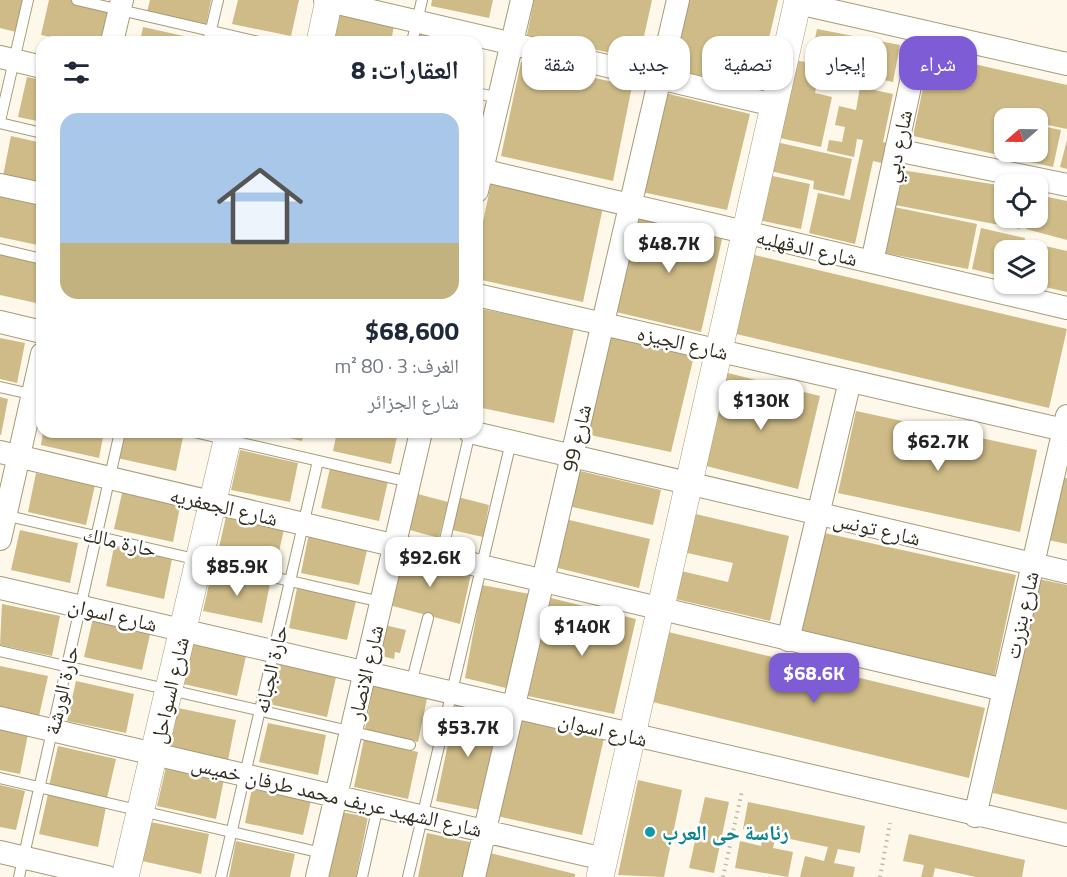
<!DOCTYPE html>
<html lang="ar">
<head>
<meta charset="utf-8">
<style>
	:root { --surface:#fff; --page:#f6f6f7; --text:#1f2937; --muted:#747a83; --line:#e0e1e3; --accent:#7d5cd6 }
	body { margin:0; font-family:"Titillium Web","Noto Naskh Arabic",sans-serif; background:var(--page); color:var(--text); direction:rtl; height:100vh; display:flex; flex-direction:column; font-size:22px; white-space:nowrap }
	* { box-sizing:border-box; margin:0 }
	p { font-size:20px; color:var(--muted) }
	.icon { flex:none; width:33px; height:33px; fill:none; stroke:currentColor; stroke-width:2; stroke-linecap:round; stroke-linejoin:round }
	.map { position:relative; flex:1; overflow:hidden; direction:ltr }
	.sheet { position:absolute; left:36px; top:36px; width:447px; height:402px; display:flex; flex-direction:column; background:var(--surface); border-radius:18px; box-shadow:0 2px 4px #0004; direction:rtl }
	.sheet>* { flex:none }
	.top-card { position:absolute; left:501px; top:36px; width:476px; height:54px; direction:rtl; display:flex; gap:12px }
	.needle { width:39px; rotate:250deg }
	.buttons { position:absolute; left:994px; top:108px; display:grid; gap:12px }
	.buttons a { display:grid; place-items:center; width:54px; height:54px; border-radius:12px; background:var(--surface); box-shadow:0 2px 4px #0004; font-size:30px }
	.price { position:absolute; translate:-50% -51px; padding:0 14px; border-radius:12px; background:#fff; color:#222; font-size:20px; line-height:39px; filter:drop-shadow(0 2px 3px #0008) }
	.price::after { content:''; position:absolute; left:50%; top:36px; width:18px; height:14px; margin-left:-9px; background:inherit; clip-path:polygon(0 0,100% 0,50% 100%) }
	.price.active { background:var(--accent); color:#fff }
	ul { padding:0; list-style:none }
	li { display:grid; align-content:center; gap:12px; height:318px; padding:0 24px }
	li+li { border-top:2px solid var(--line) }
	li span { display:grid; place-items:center; height:186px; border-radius:18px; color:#555 }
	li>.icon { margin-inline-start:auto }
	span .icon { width:108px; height:108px; fill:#fffc; stroke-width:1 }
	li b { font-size:26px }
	h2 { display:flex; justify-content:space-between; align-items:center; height:72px; padding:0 24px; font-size:26px }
	.tag { padding:0 21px; border-radius:18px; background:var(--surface); box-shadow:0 2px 4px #0004; font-size:21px; line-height:54px }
	.tag.active { background:var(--accent); color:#fff }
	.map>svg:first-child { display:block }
</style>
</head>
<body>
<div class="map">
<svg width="1067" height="877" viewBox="0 0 1067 877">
	<rect width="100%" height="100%" fill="#fdf8ea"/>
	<path fill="#cebb87" d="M0,0H23L16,32L0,28Z
		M49,0H72L108,8L101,42H74L41,35Z
		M150,0H211L206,25L147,12Z
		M238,0H299L291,36L232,24Z
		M432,0H493L489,18L431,6Z
		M534,0H652L639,59L527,35Z
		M688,0H778L757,89L672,69Z
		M336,12L394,25L391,42H330Z
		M143,27L202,40L201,42H140Z
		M420,27L477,42H416Z
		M817,29L900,45L893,82L839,71L837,81L818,77L815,93L832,97L821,147L775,137L790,59L810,63Z
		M930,54L1067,85V129L1038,123V117L1013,111L1011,118H1005V152H1038V131L1041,132L1042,126L1061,130L1053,167L913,136Z
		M521,62L632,86L613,181L501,156Z
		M27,77L42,80V122L18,117Z
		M860,87L893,94L883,142L890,144L886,164L873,161L855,244L809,233L818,193L850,200L863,140L857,139L854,157L827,151L829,140L842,142L845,127L835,125L839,106L856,110Z
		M665,93L750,114L727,210L642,192Z
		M11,136L42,143V185L3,176Z
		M1067,140V169L1060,167Z
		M776,142L852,159L844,196L813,189L814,181L770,171Z
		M901,170L1005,186V218H1023L1020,229L895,205Z
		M768,175L810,184L801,229L758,220Z
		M491,183L603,207L583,302L477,279V251Z
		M1038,195L1067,201V240L1026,229L1028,218H1038Z
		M0,196L42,205V246L0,237Z
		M894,207L977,224L968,269L885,253Z
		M638,215L723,235L701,332L616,312Z
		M981,228L1025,238L1023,250H1005V277L972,269Z
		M1032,243L1067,251V292L1032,284H1038V250H1030Z
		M0,253L42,262L36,303L0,295Z
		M750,254L1067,329L1049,408L732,333Z
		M477,308L574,328L554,423L477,407Z
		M609,335L694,356L671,452L585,434Z
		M0,338L25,343L17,383L0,379Z
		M724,372L820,396L798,489L702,465Z
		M0,397L8,399L1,435H0Z
		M856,411L1037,450L1020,532L838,493Z
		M43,432H104L99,458L41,445Z
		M123,432H184L176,471L117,458Z
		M264,432H304L302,441Z
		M337,432H398L391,464L333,451Z
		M240,450L298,463L290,502L231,490Z
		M330,468L388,481L379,521L321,508Z
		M576,470L661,490L653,525L568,506Z
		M36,473L95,485L86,525L28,512Z
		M1060,477L1067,478V544L1048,540Z
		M123,489L181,502L173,542L114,529Z
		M414,493L448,502L439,538L406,529Z
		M458,497L489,505L483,537L452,530Z
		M227,512L285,525L276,565L218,552Z
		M687,512L789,536L770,621L671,598L677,570L728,582L733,563L678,551Z
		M565,519L650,539L639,588L554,567Z
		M20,530L78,543L70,583L11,570Z
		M820,532L1016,575L994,678L798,636Z
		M309,533L368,546L359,585L301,573Z
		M114,547L172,559L164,599L106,586Z
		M397,554L472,569L460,624L389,605Z
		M212,571L270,584L262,623L203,611Z
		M1039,579L1067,585V810L993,793Z
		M482,585L530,594L510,689L465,678Z
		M297,588L356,601L347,640L289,628Z
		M551,598L636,619L614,714L528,696Z
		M2,604L60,616L52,656L0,645Z
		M93,618L151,630L142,670L84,657Z
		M380,624L406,630L400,653L395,652L394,659L373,654Z
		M660,630L985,708L969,778L644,700Z
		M187,643L246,656L237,696L179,683Z
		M277,664L336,677L327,717L269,704Z
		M0,666L48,676L39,716L0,707Z
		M76,681L134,694L126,733L67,721Z
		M374,682L428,694L418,742L365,729Z
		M456,706L500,715L480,810L436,801Z
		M178,708L236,720L228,760L170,747Z
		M519,718L604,738L582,835L497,816Z
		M268,723L326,735L318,775L259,762Z
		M0,728L28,734L20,774L0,770Z
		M364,739L418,752L408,799L354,787Z
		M58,746L116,759L107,798L49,786Z
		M166,767L224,779L216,819L157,806Z
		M638,780L682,790L664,877L618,875Z
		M253,783L312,796L303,835L245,823Z
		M0,785L25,791L16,830L0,827Z
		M48,794L106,807L98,847L39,834Z
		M705,797L729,802L714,873L689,868Z
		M748,802L865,826L860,853L838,849L834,863L855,867L853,877H800L805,856L824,861L828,847L776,836L773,848L793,852L788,877L735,868L740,841L761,846L764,833L743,829Z
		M336,811L368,817L356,877H322Z
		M151,822L209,834L201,874L142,861Z
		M427,833L474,843L467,877H418Z
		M909,834L1025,860L1022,877H976L935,868L933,877H921L924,865L903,861Z
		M236,841L295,854L290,877H229Z
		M490,853L575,874V877H485Z"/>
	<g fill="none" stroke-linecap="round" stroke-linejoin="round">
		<g stroke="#a69a79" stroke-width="12">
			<path id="service" d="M77,0L259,42
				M208,42L218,0
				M412,42L422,0
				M477,93L499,98
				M0,121L28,0
				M0,123L42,133
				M0,249L42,259
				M0,387L35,395
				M194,432L409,482
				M4,515L381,602
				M441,557L470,432
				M0,651L410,745
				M411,684L428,618
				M0,778L322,853
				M19,877L120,432
				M221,877L318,461
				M362,877L378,806
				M408,877L511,442"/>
		</g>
		<g stroke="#a69a79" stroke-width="24">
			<path id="minor" d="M325,0L774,105
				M798,3L1067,64
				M112,42L122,0
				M0,57L42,67
				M896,150L1067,185
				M477,169L1067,308
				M0,185L42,194
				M477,191L522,0
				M872,262L922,31
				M477,295L1064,430
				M0,322L42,332
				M470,432L1067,572
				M0,452L1004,690
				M0,539L42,354
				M0,588L1067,835
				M788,640L850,381
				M0,718L604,859
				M975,816L1067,416
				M0,852L107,877
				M317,877L421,432
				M474,877L678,0"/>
		</g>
		<g stroke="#a69a79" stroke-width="28">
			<path id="tertiary" d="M320,42L329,0
				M125,877L229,432
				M600,877L798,0"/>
		</g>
		<path stroke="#beb9ab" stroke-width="4" stroke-dasharray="1.5 4.5" stroke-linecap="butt" d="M723,877L742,791
			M880,877L890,823"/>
		<use href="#service" stroke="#fff" stroke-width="10"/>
		<use href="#minor" stroke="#fff" stroke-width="22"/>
		<use href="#tertiary" stroke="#fff" stroke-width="27"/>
	</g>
	<circle fill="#0f9aa8" stroke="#fff" stroke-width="2" cx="650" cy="832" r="6"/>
	<g text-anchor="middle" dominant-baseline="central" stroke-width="5" stroke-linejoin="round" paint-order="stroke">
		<g font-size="21" fill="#302c1e" stroke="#fff">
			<text transform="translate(897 146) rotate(-78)">شارع دبي</text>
			<text transform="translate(807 247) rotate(13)">شارع الدقهليه</text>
			<text transform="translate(683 342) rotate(13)">شارع الجيزه</text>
			<text transform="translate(576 438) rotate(-77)">شارع 99</text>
			<text transform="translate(224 506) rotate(13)">شارع الجعفريه</text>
			<text transform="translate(877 528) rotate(13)">شارع تونس</text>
			<text transform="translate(120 541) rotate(13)">حارة مالك</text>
			<text transform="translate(113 614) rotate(13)">شارع اسوان</text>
			<text transform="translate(1021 615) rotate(-77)">شارع بنزرت</text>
			<text transform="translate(270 669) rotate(-77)">حارة الجبانه</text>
			<text transform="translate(365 672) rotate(-77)">شارع الانصار</text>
			<text transform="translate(61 690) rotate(-77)">حارة الورشة</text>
			<text transform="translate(169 690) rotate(-77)">شارع السواحل</text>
			<text transform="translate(603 729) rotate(13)">شارع اسوان</text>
			<text transform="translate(337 796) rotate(13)">شارع الشهيد عريف محمد طرفان خميس</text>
		</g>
		<g font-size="21" font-weight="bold" fill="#0d838f" stroke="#fff" text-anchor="start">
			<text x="662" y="832">رئاسة حى العرب</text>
		</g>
	</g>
</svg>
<div class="buttons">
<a><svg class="needle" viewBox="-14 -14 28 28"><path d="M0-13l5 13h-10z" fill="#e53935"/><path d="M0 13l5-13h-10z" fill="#747a83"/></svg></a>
<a><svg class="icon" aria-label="locate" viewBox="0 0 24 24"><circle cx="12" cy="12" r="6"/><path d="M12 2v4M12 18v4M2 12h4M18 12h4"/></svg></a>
<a><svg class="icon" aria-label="layers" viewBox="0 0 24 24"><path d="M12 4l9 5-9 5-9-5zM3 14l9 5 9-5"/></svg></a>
</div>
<b class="price" style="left:669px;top:274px">$48.7K</b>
<b class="price" style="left:761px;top:431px">$130K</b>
<b class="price" style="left:938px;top:472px">$62.7K</b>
<b class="price" style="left:430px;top:588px">$92.6K</b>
<b class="price" style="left:237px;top:597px">$85.9K</b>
<b class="price" style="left:582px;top:657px">$140K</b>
<b class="price active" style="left:814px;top:704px">$68.6K</b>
<b class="price" style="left:468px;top:758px">$53.7K</b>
<div class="top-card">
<a class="tag active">شراء</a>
<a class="tag">إيجار</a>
<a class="tag">تصفية</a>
<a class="tag">جديد</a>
<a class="tag">شقة</a>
</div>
<section class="sheet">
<h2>العقارات: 8<svg class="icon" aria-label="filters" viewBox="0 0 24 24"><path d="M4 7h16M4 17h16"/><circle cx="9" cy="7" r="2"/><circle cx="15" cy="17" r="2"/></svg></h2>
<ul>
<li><span style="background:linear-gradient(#a9c7e8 70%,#c2b280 0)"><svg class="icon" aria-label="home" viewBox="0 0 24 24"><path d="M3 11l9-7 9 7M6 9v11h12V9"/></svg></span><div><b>$68,600</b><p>الغرف: 3 · 80 m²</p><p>شارع الجزائر</p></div></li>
</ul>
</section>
</div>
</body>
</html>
